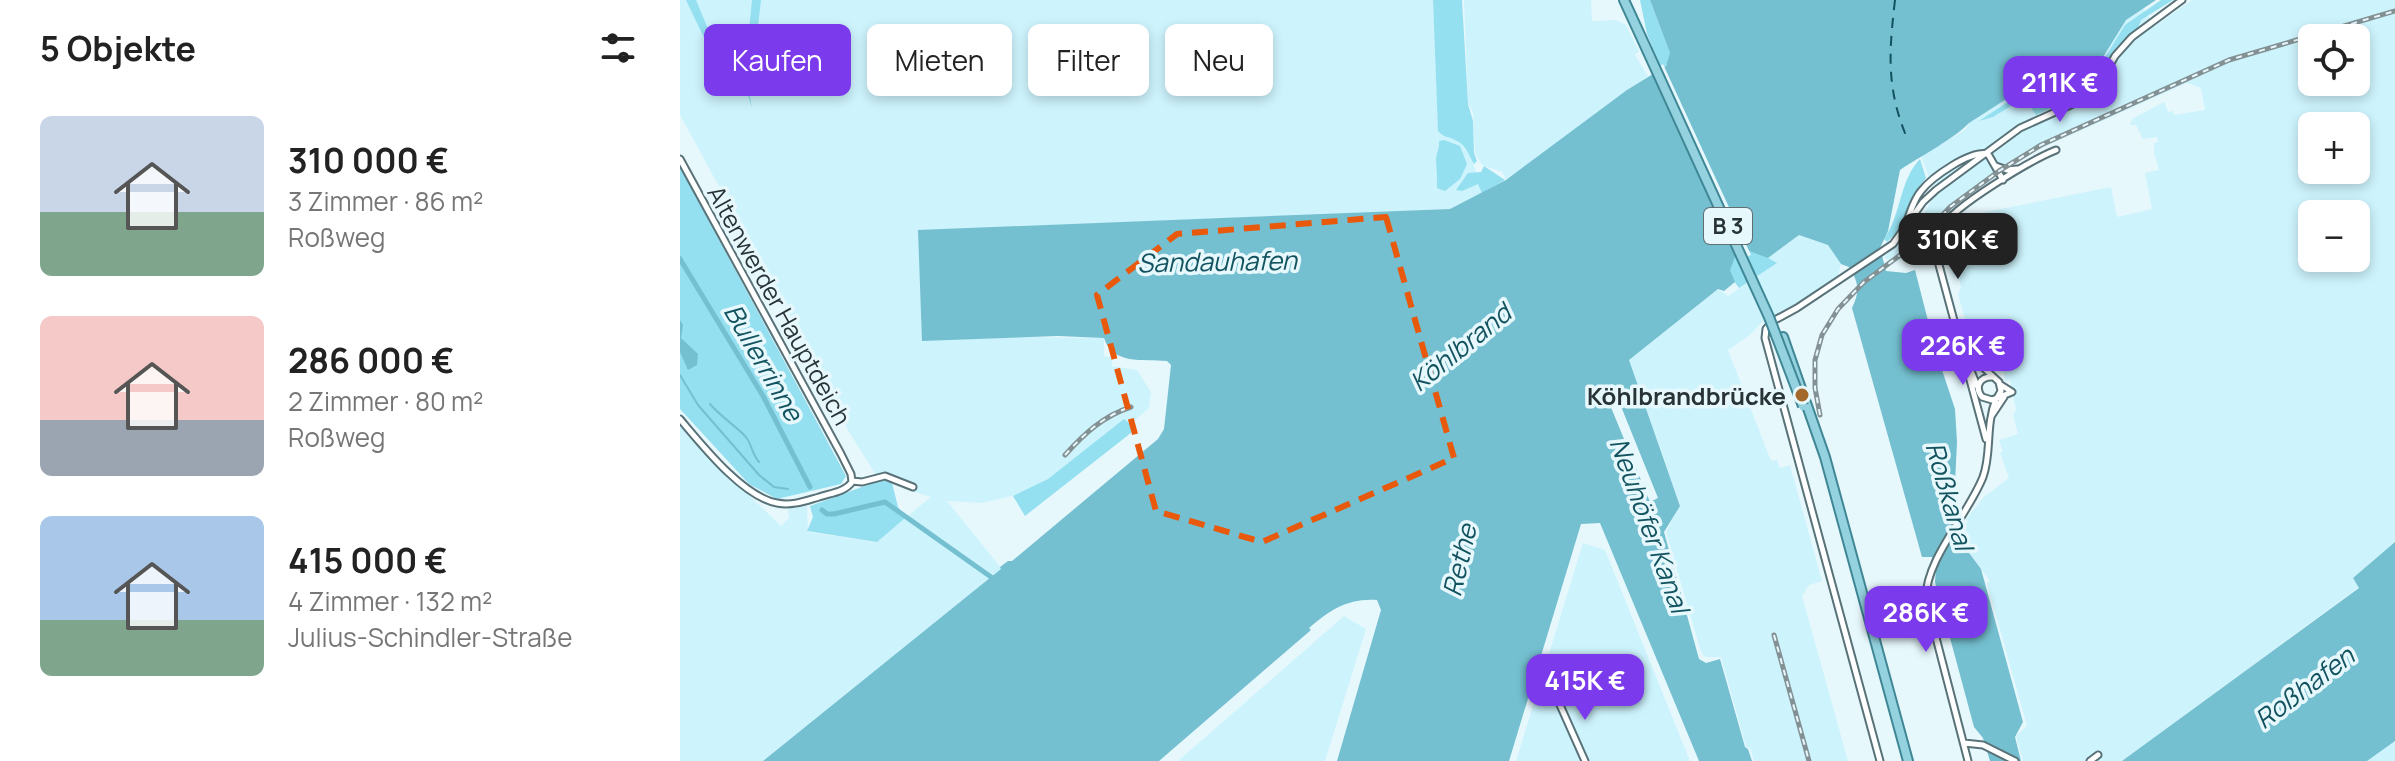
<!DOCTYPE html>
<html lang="de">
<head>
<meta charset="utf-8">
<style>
	:root { --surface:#fff; --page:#f2f2f2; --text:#222; --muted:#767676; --accent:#7c3aed }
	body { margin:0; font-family:Manrope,sans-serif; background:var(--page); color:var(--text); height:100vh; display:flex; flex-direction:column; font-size:30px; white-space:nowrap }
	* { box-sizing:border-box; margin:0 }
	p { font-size:26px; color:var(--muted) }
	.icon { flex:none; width:44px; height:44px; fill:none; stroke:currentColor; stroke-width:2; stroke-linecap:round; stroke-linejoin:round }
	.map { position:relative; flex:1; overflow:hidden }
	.sheet { display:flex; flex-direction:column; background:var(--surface); width:680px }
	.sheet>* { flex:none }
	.guide { position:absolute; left:24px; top:24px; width:760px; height:72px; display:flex; gap:16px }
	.fabs { position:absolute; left:1618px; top:24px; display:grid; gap:16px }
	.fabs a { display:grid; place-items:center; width:72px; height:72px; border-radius:12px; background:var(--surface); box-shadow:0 4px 12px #0003; font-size:40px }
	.price { position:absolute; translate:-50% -68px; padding:0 18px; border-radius:16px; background:var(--accent); color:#fff; font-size:26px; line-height:52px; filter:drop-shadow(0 2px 4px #0008) }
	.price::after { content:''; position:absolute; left:50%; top:48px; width:24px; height:18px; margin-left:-12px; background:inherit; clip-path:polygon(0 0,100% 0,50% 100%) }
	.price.current { background:#222; color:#fff }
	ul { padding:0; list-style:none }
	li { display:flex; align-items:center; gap:24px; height:200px; padding:0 40px }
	li span { display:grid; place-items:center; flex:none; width:224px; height:160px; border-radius:12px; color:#555 }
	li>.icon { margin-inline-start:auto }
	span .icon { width:96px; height:96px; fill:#fffc; stroke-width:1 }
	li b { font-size:34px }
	h2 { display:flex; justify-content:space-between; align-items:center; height:96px; padding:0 40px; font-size:34px }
	.chip { padding:0 28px; border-radius:12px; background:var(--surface); box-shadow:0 4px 12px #0003; font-size:28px; line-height:72px }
	.chip.current { background:var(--accent); color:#fff }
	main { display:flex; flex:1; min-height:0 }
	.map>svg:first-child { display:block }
</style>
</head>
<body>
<main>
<section class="sheet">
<h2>5 Objekte<svg class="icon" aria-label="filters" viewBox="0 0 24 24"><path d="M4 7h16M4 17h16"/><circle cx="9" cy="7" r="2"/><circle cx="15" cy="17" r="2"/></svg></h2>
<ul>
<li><span style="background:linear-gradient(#c9d6e8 60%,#7fa58c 0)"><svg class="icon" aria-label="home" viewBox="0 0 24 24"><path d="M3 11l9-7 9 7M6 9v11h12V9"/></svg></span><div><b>310 000 €</b><p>3 Zimmer · 86 m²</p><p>Roßweg</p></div></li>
<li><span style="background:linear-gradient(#f6c9c9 65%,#9aa5b1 0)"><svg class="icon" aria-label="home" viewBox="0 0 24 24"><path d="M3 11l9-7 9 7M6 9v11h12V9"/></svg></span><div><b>286 000 €</b><p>2 Zimmer · 80 m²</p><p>Roßweg</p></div></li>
<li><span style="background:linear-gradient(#a9c7e8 65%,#7fa58c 0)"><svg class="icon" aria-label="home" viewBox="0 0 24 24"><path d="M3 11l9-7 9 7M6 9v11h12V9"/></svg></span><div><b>415 000 €</b><p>4 Zimmer · 132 m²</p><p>Julius-Schindler-Straße</p></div></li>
</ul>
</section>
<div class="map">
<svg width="1715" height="761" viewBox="0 0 1715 761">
	<rect width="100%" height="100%" fill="#e7f8fd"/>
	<path fill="#cdf3fc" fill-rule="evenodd" d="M0,0H753L758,124L789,149L802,193L770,209L239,231L332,337L424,338V356L432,357V366L457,370L471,392L469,408L449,425L444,420L368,479L340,494L302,503L267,501L322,569L83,761H0V424L20,448L101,526L109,518L108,509L127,506L128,532L195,542L251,497L231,491L234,484L219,477L207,473L196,475L169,432L135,362L0,115Z
		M784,0H911L912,21L936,20L946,25L959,51L955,55L968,76L826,180L822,172L802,165L795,153L793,113L788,102Z
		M1512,0H1715V542L1673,578L1679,587L1442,761H1343L1336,736L1347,726L1307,583L1310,581L1278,537L1281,528L1288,522L1286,519L1304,497L1329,478L1320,453L1323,452L1319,440L1338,434L1333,415L1336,410L1330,380L1325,381L1319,348L1297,352L1289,334L1278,294L1281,288L1280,282L1271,272L1266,254L1267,237L1277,222L1286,216L1431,187L1437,217L1472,209L1465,173L1479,170L1474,153V143L1478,142L1477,137L1463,139L1456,125H1450L1452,119L1484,102L1488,112L1493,111L1494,115L1525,110L1521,88L1507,83L1348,154L1272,209L1229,253L1213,264L1204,257L1226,238L1241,220L1253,197L1260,192L1248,175L1241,156L1285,130L1289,123L1342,89L1368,95L1375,94L1412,75L1446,20L1463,8L1475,26ZM1632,38H1676V82H1632ZM1632,126H1676V170H1632ZM1632,214H1676V258H1632Z
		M1119,235L1148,245L1161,264L1158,276L1111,307L1082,322L1070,335L1048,350L1091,461L1097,460L1100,468L1110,465L1142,581L1129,585L1122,596L1168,761H1074L1070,748L1066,747L1041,657H1025L1021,652L986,532L1000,505L949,360L1038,289L1048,296L1096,263L1088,258Z
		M903,543L925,550L1010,761H836Z
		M664,616L686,629L645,761H498Z
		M1715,741V761H1687Z"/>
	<path fill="#94dff0" d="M6,0H16L45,70L26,42Z
		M72,0H81L70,96L72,108L64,83Z
		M753,0H782L788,104L793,121L794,153L797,161L794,164C789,156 787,146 777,141C769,136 764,138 758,131Z
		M960,0H970L990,53V60L982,70L967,34Z
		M1481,0H1493L1461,20L1458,28L1437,47L1409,90L1356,115L1344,98L1313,117L1299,121L1343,92L1371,101L1384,96L1414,75L1445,25Z
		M764,140L780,146L787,164L780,179L765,191L757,188C757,179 757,170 756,161C756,153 760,149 759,141Z
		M1240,159L1246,178C1228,197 1227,226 1207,242L1204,239C1222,213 1219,181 1240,159Z
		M804,166L825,180L802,193L798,184L782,191L776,190L788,173L801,172Z
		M0,167L166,476L161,484L97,499L69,484L0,409Z
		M1069,251L1083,255L1097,263L1059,288C1046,271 1045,258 1069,251Z
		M444,419L456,429L345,516L333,496L368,479Z
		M201,480L212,483L218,507L225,518L197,542L127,531L133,517L130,506Z"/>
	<path fill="#74bfd0" d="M970,0H1476L1446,20L1412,75L1376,94L1368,95L1342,89L1289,123C1275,138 1241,156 1220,170L1208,231L1200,248L1206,271L1226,273L1235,270L1256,352L1275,409L1277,442L1273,524L1278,538L1301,569L1343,722L1335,737L1341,761H1310L1303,738L1294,727L1255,582L1256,569L1252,557H1242L1172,308C1180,291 1179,283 1169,267L1161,264L1148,245L1119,235L1088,258L1069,251L1055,257L1050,270L1055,282L1044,291L1038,289L949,360L1000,506L984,532L1019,659L1026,663L1040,659L1065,747L1068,749L1072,761H1019L920,523L901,524L829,761H657L701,610L697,600C668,598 650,610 629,628L631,630L479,761H83L321,569L320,567L328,561H332L478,439L484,429L491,365L487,361C462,359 433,365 424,338L378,336L242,341L238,230L770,209L826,180L947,90L986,66L990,53Z
		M0,320L3,325L1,338L18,354L17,365L8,370L0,352Z
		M1715,542V741L1687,761H1442L1679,588L1673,578Z"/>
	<path fill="#e7f8fd" d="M983,64L1071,255L1058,260L972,72Z
		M932,384L978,498L970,502L923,388Z"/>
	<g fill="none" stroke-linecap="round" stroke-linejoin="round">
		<path stroke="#74bfd0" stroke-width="2" d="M0,375L18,405L79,475L94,487L108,489
			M30,404C41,417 56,426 66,437C72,445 72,454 79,462"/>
		<path stroke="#74bfd0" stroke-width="5" d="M0,259L83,396L130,487
			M142,510L147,514H154L205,502L311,577"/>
		<path stroke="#12535f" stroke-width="2" stroke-dasharray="10 8" stroke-linecap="butt" d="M1215,0C1209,52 1206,88 1227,138"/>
		<g stroke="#587278" stroke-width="9">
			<path id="minor" d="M1308,154L1323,180
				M0,159L161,454L171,474L172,482C165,492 151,493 139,497C125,501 112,506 97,503C63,497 22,445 0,419
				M1316,166L1327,170L1337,169
				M1227,221C1231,210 1234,199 1241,191C1252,177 1290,150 1308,154
				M1284,340L1294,359L1319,382L1321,391L1317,398
				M1286,358L1297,386
				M1313,377C1300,376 1294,387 1302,397L1312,400L1332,392L1321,385
				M1312,415L1324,397
				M1306,439L1259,265C1256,253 1254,240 1261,228C1274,206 1351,160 1376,150
				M172,481L182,482L205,476L233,487
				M876,696L905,761
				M1284,743L1303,745L1335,761
				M1200,761L1085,338L1086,329L1093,321L1117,308L1213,244L1243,202L1256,190L1340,128L1413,95L1435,56L1452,37L1502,0
				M1288,761L1246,599C1245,560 1288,515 1303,477C1312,453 1305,426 1316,399
				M1410,761L1418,755"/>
		</g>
		<g stroke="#408796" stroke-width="12">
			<path id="primary" d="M944,0L967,50
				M1103,337L1145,457L1228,761"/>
		</g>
		<use href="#minor" stroke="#fff" stroke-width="5"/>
		<use href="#primary" stroke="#94d2df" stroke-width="8"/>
		<g stroke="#839194" stroke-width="5">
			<path id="rail" d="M1140,415L1135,388V360L1142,335L1158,309L1184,282L1239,241L1270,207L1319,171L1361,145L1549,60L1715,11
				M385,455C404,434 423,416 451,407
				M1094,635L1129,761"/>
		</g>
		<use href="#rail" stroke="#e7f8fd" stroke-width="2" stroke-dasharray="6" stroke-linecap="butt"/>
		<g stroke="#408796" stroke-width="12" stroke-linecap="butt">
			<path id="primary-bridge" d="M967,50L1089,317L1123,406"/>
		</g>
		<use href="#primary-bridge" stroke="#94d2df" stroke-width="8"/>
	</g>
	<path fill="none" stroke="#e8590c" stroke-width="6" stroke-dasharray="16 10" stroke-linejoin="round" d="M706,217L774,458L582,542L476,511L417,295L497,234Z"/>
	<circle fill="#a4692a" stroke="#e7f8fd" stroke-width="3" cx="1122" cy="395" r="8"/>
	<g text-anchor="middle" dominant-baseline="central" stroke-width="7" stroke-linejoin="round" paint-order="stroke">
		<rect fill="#e7f8fd" stroke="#616e72" stroke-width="2" x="1024" y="208" width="48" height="36" rx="6"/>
		<g font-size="22" font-weight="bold" fill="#283336">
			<text x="1048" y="226">B 3</text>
		</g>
		<g font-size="24" fill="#283336" stroke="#e7f8fd">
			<text transform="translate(100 305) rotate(61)">Altenwerder Hauptdeich</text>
		</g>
		<g font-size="24" font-weight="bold" fill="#283336" stroke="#e7f8fd" text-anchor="end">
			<text x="1106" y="395">Köhlbrandbrücke</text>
		</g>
		<g font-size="26" font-style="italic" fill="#12535f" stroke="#e7f8fd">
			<text transform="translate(537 261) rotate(-1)">Sandauhafen</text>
			<text transform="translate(780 347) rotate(-39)">Köhlbrand</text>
			<text transform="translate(84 362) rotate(60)">Bullerrinne</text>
			<text transform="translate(1270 496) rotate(74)">Roßkanal</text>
			<text transform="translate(970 525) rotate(70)">Neuhöfer Kanal</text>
			<text transform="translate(779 560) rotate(-77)">Rethe</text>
			<text transform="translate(1624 687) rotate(-37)">Roßhafen</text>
		</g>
	</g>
</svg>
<div class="fabs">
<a><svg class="icon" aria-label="locate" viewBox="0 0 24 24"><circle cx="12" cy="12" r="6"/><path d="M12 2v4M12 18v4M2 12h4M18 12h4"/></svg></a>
<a>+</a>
<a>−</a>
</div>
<b class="price" style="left:1380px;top:124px">211K €</b>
<b class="price current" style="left:1278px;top:281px">310K €</b>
<b class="price" style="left:1283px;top:387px">226K €</b>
<b class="price" style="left:1246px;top:654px">286K €</b>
<b class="price" style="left:905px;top:722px">415K €</b>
<div class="guide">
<a class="chip current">Kaufen</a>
<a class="chip">Mieten</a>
<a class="chip">Filter</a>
<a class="chip">Neu</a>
</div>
</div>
</main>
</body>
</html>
